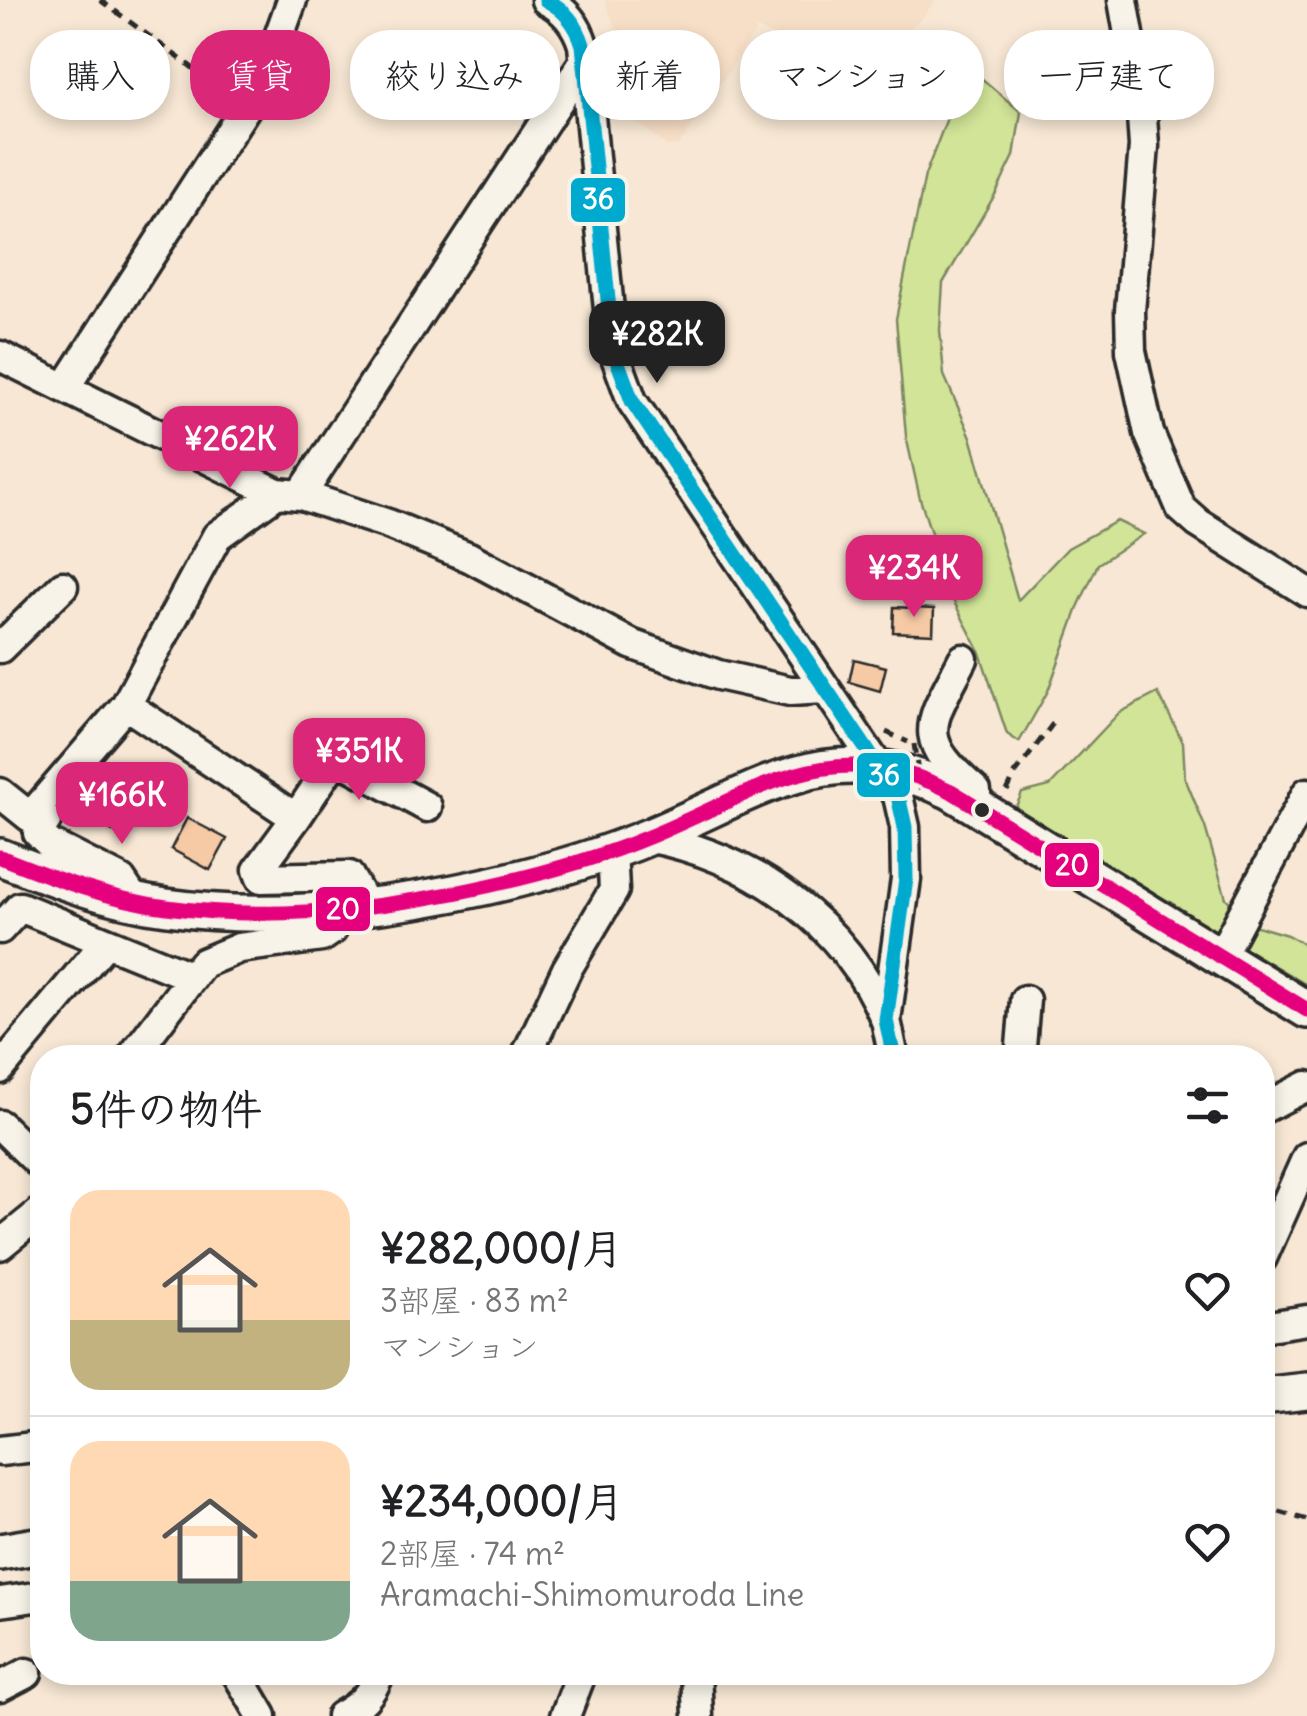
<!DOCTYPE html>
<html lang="ja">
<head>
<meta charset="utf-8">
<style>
	:root { --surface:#fff; --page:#f2f2f2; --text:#202124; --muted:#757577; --line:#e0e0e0; --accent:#db2777 }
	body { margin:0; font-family:Delius,"Klee One",sans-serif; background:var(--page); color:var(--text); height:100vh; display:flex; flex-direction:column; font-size:38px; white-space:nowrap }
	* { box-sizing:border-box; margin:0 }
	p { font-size:32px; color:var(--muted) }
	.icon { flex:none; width:55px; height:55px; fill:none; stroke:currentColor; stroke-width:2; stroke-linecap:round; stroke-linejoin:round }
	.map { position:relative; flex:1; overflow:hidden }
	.details { position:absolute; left:30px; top:1045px; width:1245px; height:640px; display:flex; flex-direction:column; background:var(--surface); border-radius:40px; box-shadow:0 5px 15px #0003 }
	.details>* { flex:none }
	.guide { position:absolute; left:30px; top:30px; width:1248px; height:90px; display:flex; gap:20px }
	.price { position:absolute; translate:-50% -85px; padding:0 22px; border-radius:20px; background:var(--accent); color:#fff; font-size:32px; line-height:65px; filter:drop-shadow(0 2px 5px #0008) }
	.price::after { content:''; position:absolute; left:50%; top:60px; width:30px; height:22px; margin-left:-15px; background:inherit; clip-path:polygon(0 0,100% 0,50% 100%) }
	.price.selected { background:#222; color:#fff }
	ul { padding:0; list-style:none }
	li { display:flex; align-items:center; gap:30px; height:250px; padding:0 40px }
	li+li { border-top:2px solid var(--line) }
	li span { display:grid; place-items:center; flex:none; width:280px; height:200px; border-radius:30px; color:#555 }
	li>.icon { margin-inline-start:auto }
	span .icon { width:120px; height:120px; fill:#fffc; stroke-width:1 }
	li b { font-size:42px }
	h2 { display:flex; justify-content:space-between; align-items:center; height:120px; padding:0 40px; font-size:42px }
	.pill { padding:0 35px; border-radius:40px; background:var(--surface); box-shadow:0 5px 15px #0003; font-size:35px; line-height:90px }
	.pill.selected { background:var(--accent); color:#fff }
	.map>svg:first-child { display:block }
</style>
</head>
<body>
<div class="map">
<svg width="1307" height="1716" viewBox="0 0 1307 1716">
	<rect width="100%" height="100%" fill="#f7e7d4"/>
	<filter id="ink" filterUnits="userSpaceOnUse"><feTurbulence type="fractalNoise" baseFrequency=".01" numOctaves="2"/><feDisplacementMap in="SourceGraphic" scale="20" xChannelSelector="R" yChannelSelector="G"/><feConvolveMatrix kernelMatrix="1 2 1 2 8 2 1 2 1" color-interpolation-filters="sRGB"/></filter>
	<g filter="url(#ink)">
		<path fill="#f7dec6" d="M605,0H935L922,18L858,70L757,29L679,145L667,146L613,104L619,37Z"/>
		<path fill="#d1e498" stroke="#7e8862" stroke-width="2.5" d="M967,66L1021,112L1014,156L996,193L943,283L940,330L944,375L971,437L1018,600L1068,548L1117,521L1144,534L1098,564L1079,605L1048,691L1019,742L1007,734L979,650L952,598L920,499L906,436L896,319L925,175Z
			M1158,693L1183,742L1185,778L1205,827L1226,898L1250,924L1287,935L1307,946V985L1013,813L1022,793L1050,786L1119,713Z"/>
		<path fill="#f6caa5" stroke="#2b2b2b" stroke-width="2.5" d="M894,607L934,609L933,634L893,632Z
			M854,659L886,667L880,691L849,682Z
			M88,780L131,807L114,832L71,805Z
			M187,818L227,839L210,870L171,849Z"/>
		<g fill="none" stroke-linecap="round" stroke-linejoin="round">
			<g stroke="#2b2b2b" stroke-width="35">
				<path id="minor" d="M546,0C566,10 577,25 583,45L611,330L617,360L632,401L898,796L905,827L906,879L886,1020L894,1058
					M1123,0L1141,102L1144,146L1130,311L1131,351L1149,433L1181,508L1198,523L1307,592
					M0,356L277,493L301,495L388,524L469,557L631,644L718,675L790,691L824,689
					M66,386L263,81L292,0
					M301,495L585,60
					M0,648L63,586
					M963,659C929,725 913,737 976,791V803
					M126,705L296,818L258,870L261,878L349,876L366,906
					M0,793L30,817L126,705L217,536L277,493
					M296,818L336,758L427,807
					M47,819L38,833L50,844L121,880L135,901
					M647,837C752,857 845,921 886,1021
					M0,929L20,907L192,977
					M1220,957L1307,793
					M131,1058L203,963L239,948L322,937L332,930L331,908
					M525,1058L567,969L614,890L612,849
					M1020,1058L1025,1000
					M0,1069L106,942
					M1262,1109L1307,1086
					M0,1125L42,1166
					M0,1245L42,1211
					M1262,1258L1307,1157
					M1262,1327L1307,1320
					M0,1451L42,1446
					M0,1602L42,1596
					M236,1672L262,1716
					M696,1672L698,1716
					M0,1687L27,1673
					M341,1716C361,1705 372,1694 380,1672
					M565,1716L582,1672"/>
			</g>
			<g stroke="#2b2b2b" stroke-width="42">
				<path id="major" d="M0,857C53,878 110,900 167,907C259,920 363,911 454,893C520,880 589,862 651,836C762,790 830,732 951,791L1307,1010
					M1262,1396L1307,1391
					M0,1552L42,1545"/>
			</g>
			<path stroke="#2b2b2b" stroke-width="5" stroke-dasharray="10 8" stroke-linecap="butt" d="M100,0L227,93
				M886,732L908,742
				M1007,791L1015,774L1057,718
				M1262,1507L1307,1520"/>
			<use href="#minor" stroke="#f7f3e8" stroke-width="28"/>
			<use href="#major" stroke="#f7f3e8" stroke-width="35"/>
			<path stroke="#2b2b2b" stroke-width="5" stroke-dasharray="10 8" stroke-linecap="butt" d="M914,744L922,801"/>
			<g stroke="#f7f3e8" stroke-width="22">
				<path id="bus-1" d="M0,857C53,878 110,900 167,907C259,920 363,911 454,893C520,880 589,862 651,836C762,790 830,732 951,791L1307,1010"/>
			</g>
			<g stroke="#f7f3e8" stroke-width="22">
				<path id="bus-2" d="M546,0C566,10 577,25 583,45L611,330L617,360L632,401L898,796L905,827L906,879L886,1020L894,1058"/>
			</g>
			<use href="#bus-1" stroke="#e5007d" stroke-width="15"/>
			<use href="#bus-2" stroke="#00a9ce" stroke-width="15"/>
		</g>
	</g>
	<circle fill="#2b2b2b" stroke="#f7f3e8" stroke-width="4" cx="982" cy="810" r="9"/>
	<g stroke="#f7f3e8" stroke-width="4">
		<rect x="569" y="176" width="58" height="48" rx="10" fill="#00a9ce"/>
		<rect x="855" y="751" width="57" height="48" rx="10" fill="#00a9ce"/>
		<rect x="1043" y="841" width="58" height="48" rx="10" fill="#e5007d"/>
		<rect x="314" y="885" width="58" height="48" rx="10" fill="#e5007d"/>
	</g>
	<g font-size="28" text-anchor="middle" font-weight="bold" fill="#fff">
		<text x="598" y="209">36</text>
		<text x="884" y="785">36</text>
		<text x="1072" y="875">20</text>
		<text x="343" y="919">20</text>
	</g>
</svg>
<b class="price selected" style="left:657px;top:386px">¥282K</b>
<b class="price" style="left:230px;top:491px">¥262K</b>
<b class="price" style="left:914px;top:620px">¥234K</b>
<b class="price" style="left:359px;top:803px">¥351K</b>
<b class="price" style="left:122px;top:847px">¥166K</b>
<div class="guide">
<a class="pill">購入</a>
<a class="pill selected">賃貸</a>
<a class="pill">絞り込み</a>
<a class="pill">新着</a>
<a class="pill">マンション</a>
<a class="pill">一戸建て</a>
</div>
<section class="details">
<h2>5件の物件<svg class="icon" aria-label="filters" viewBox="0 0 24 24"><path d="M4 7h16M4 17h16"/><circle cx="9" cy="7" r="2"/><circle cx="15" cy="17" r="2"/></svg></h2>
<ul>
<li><span style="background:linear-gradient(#ffd9b3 65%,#c2b280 0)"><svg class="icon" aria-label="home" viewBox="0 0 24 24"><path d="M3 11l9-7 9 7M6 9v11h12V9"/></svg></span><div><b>¥282,000/月</b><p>3部屋 · 83 m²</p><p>マンション</p></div><svg class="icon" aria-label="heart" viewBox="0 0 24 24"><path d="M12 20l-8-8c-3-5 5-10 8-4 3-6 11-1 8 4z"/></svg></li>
<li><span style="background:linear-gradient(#ffd9b3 70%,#7fa58c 0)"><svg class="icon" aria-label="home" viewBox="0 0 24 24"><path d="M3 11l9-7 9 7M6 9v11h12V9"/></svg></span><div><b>¥234,000/月</b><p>2部屋 · 74 m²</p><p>Aramachi-Shimomuroda Line</p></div><svg class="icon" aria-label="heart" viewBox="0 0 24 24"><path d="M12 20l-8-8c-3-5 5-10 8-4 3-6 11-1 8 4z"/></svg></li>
</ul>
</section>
</div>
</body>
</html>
